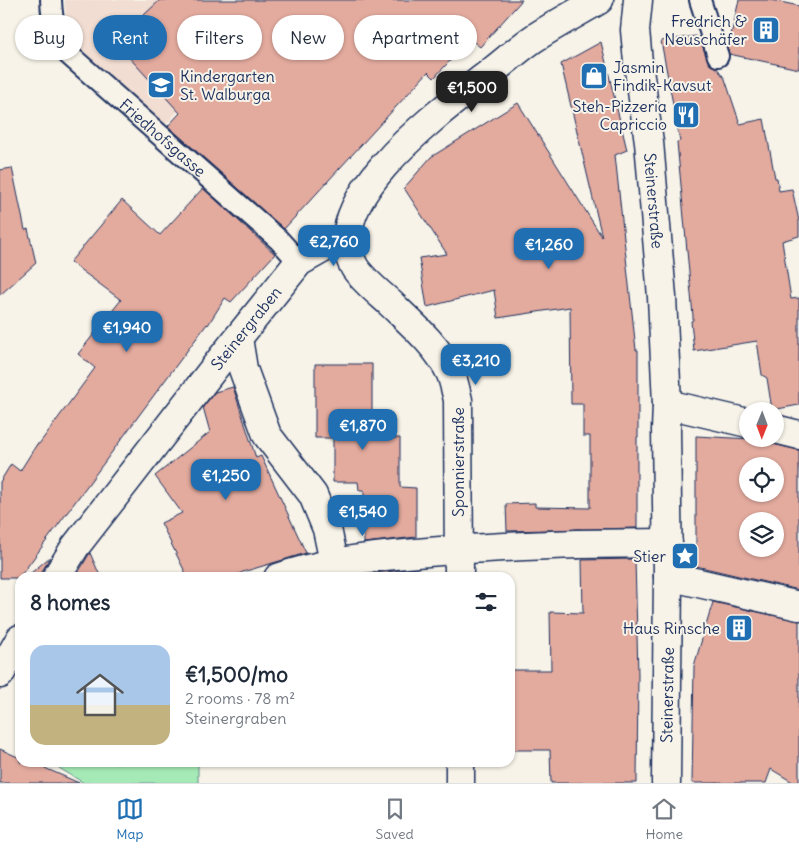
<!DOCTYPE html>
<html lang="en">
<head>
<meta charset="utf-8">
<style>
	:root { --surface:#fff; --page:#f6f6f7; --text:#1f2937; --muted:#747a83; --line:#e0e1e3; --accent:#1f6fb2 }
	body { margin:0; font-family:Delius,sans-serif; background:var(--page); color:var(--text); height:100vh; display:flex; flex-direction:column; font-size:19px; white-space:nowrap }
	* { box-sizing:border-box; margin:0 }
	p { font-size:16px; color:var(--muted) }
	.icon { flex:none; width:28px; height:28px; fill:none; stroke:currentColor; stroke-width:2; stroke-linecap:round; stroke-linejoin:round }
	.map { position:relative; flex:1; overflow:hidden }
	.drawer { position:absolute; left:15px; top:572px; width:500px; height:195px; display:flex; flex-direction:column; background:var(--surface); border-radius:15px; box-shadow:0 1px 4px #0004 }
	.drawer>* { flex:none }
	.top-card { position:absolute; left:15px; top:15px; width:500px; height:45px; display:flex; gap:10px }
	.needle { width:32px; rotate:181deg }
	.fabs { position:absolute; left:739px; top:402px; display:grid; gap:10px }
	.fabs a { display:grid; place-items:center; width:45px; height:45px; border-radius:50%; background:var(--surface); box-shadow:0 1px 4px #0004; font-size:25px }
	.price { position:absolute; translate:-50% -42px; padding:0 11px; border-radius:10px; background:var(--accent); color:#fff; font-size:16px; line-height:32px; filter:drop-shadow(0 1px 2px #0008) }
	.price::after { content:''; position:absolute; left:50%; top:30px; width:15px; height:11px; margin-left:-8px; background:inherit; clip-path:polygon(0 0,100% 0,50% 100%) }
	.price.selected { background:#222; color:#fff }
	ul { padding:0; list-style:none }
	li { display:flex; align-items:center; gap:15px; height:125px; padding:0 15px }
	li+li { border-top:1px solid var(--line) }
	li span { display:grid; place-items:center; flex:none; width:140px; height:100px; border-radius:15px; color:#555 }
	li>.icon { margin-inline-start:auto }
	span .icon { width:60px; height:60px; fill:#fffc; stroke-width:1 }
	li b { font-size:21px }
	h2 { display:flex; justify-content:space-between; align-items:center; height:60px; padding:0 15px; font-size:21px }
	.pill { padding:0 18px; border-radius:22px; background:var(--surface); box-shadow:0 1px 4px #0004; font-size:18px; line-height:45px }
	.pill.selected { background:var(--accent); color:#fff }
	.dock { display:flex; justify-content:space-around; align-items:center; height:70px; border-top:1px solid var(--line); background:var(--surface); font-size:14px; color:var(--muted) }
	.dock a { display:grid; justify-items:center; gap:2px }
	.dock .selected { color:var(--accent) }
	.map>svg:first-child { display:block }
</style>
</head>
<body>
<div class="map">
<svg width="799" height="783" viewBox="0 0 799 783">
	<rect width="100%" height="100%" fill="#f7f3e8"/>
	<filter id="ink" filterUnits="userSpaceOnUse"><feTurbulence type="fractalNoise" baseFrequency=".02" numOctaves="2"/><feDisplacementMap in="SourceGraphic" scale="10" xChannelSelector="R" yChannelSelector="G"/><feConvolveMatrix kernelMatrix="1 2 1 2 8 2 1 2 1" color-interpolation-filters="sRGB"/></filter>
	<g filter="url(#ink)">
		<path fill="#f1ddd2" d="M65,0H281L165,125L75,44L66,21Z"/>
		<path fill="#a5eab6" stroke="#608c8a" d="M61,763H198V783H84L59,768Z"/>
		<path fill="#e3aa9e" stroke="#1b2f5e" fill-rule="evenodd" d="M160,0H522L480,47L470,39L434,78L428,72L284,229L168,126L180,113L115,42Z
			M739,0H771L799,6V69L729,54L728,48Z
			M696,36L702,45L710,64L717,68L725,79L740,124L764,119L775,178H777L779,191L792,189L799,221V236L782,241L791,299L799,298V405L772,410L767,378L762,375L757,341L694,351L691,321L693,320V316L677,142L680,141L661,41Z
			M601,42L627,150L615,155L636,350H638V437H637V528L507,531L506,504L535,503V507L590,508V436H583V404H571L570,307L498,318L494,290L427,307L419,258L447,254L404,188L431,157L518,103L602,237L561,64Z
			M12,168L25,230L28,229L36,263L0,295V170Z
			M203,188L275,254L231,302L225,298L208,325L207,324L140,414L19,578H0V482L11,464L20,471L37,444H39L95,368L78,354L121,300L70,262L122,200L160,235Z
			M315,364H372V438H400V487L416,488V537L364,543V490H359L358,482H333V438H315Z
			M233,387L256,458L261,456L306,553L243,572L230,578H188L161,523L182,513L155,476L210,432L203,407L215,392Z
			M696,436L751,439L799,450V590L696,566ZM748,466H775V494H748ZM748,521H775V549H748Z
			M90,553L101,578H75L88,556Z
			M50,557L43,570L40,578H25Z
			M635,559L638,674L637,783H551L550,750H510V670H551L550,612L583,613L582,560Z
			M417,569V578H363V574Z
			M713,602L799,621V783H794L771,769L766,783H692L694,666Z
			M0,749L20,758V762H31L79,783H0Z"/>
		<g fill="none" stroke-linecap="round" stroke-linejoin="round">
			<g stroke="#1b2f5e" stroke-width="24">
				<g id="service">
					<path id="s1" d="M51,0C52,22 55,36 68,54L279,240L299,262"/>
					<path d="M700,0L718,56"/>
				</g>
			</g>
			<g stroke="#1b2f5e" stroke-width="31">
				<g id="pedestrian">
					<path id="s2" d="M638,0L635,30L638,62L649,142L662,297L667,404L666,430L668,576L666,783"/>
					<path d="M667,404L748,423"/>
					<path d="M775,429L799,435"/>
					<path d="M578,544L668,543"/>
					<path d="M668,576L799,606"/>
				</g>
			</g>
			<g stroke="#1b2f5e" stroke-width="31">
				<g id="minor">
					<path d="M238,338L243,369L267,435L313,495L327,529L334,562"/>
					<path id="s3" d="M56,578L75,547L225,354L299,262L347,235"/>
					<path d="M278,578C321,563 361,558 406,554C463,548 520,546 578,544"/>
					<path d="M459,578L458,400C456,392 454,382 451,374C438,346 412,324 390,303C378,292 364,281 355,268C315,202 442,110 486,76C502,64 517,50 533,39C554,25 577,13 599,0"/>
					<path d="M0,674L20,639"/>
					<path d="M460,762V783"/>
				</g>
			</g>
			<use href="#service" stroke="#f7f3e8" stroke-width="20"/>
			<use href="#pedestrian" stroke="#f7f3e8" stroke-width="28"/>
			<use href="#minor" stroke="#f7f3e8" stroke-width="28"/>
		</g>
	</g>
	<defs>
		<g id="building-square" transform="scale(1.4375)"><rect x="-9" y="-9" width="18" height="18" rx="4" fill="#1f6fb2" stroke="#f7f3e8"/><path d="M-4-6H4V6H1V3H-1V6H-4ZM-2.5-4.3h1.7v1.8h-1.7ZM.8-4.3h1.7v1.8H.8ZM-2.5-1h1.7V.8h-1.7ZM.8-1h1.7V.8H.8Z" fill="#fff"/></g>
		<g id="shop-square" transform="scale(1.4375)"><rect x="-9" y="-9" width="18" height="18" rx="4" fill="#1f6fb2" stroke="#f7f3e8"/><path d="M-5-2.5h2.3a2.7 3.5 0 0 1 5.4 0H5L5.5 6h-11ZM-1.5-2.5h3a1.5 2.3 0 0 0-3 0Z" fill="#fff"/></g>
		<g id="school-square" transform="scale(1.4375)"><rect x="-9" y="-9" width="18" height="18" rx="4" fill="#1f6fb2" stroke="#f7f3e8"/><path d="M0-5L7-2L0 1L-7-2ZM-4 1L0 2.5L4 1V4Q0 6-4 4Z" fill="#fff"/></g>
		<g id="restaurant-square" transform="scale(1.4375)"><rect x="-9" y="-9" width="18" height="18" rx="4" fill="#1f6fb2" stroke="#f7f3e8"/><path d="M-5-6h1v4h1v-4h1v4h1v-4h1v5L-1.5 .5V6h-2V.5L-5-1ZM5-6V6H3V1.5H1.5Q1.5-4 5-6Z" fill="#fff"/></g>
		<g id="sight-square" transform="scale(1.4375)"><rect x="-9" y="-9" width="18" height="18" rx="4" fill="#1f6fb2" stroke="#f7f3e8"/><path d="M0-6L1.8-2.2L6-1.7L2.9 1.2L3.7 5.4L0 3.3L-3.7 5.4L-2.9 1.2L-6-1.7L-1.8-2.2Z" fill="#fff"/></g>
	</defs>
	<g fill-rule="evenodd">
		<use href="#building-square" x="766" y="30"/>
		<use href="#shop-square" x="594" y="76"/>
		<use href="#school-square" x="161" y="85"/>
		<use href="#restaurant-square" x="686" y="115"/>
		<use href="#sight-square" x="685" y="556"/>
		<use href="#building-square" x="739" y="628"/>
	</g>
	<g text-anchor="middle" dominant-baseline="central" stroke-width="4" stroke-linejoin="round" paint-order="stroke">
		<g font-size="16" fill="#1b2f5e" stroke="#f7f3e8" text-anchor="end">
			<text x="747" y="21">Fredrich &amp;<tspan x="747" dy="18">Neuschäfer</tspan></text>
			<text x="613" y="67" text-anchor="start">Jasmin<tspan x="613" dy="18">Findik-Kavsut</tspan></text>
			<text x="180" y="76" text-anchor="start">Kindergarten<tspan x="180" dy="18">St. Walburga</tspan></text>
			<text x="667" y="106">Steh-Pizzeria<tspan x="667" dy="18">Capriccio</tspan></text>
			<text x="666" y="556">Stier</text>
			<text x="720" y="628">Haus Rinsche</text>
		</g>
		<g font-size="16" fill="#1b2f5e" stroke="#f7f3e8">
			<text stroke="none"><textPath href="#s1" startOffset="184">Friedhofsgasse</textPath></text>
			<text stroke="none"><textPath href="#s2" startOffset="202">Steinerstraße</textPath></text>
			<text stroke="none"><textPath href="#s3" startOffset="314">Steinergraben</textPath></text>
			<text transform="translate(458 462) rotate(-90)">Sponnierstraße</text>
			<text transform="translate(667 695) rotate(-89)">Steinerstraße</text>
		</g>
	</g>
</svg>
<div class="fabs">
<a><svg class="needle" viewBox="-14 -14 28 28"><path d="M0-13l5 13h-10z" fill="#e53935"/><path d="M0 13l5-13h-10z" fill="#747a83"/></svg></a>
<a><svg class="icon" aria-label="locate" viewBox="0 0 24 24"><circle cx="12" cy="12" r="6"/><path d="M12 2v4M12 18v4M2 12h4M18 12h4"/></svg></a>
<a><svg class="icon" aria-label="layers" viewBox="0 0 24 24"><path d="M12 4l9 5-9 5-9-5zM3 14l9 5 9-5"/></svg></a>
</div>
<b class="price selected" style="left:472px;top:113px">€1,500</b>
<b class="price" style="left:334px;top:267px">€2,760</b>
<b class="price" style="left:549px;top:270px">€1,260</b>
<b class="price" style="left:127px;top:353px">€1,940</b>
<b class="price" style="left:476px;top:386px">€3,210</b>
<b class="price" style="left:363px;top:451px">€1,870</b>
<b class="price" style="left:226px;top:501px">€1,250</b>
<b class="price" style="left:363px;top:537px">€1,540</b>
<div class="top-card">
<a class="pill">Buy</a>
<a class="pill selected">Rent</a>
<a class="pill">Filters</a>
<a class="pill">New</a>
<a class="pill">Apartment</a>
</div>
<section class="drawer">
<h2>8 homes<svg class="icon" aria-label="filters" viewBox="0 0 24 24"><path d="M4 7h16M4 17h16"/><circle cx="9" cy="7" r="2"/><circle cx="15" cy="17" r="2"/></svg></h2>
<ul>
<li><span style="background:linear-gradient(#a9c7e8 60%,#c2b280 0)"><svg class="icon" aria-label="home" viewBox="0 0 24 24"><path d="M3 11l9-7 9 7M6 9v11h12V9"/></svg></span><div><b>€1,500/mo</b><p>2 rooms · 78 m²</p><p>Steinergraben</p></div></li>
</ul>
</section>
</div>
<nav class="dock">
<a class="selected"><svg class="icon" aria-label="map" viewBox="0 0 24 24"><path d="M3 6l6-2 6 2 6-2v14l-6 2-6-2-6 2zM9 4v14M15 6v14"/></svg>Map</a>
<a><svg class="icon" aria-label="saved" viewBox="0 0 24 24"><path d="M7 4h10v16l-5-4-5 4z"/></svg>Saved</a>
<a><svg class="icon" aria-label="home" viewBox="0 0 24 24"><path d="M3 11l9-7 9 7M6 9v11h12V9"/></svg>Home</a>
</nav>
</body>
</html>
